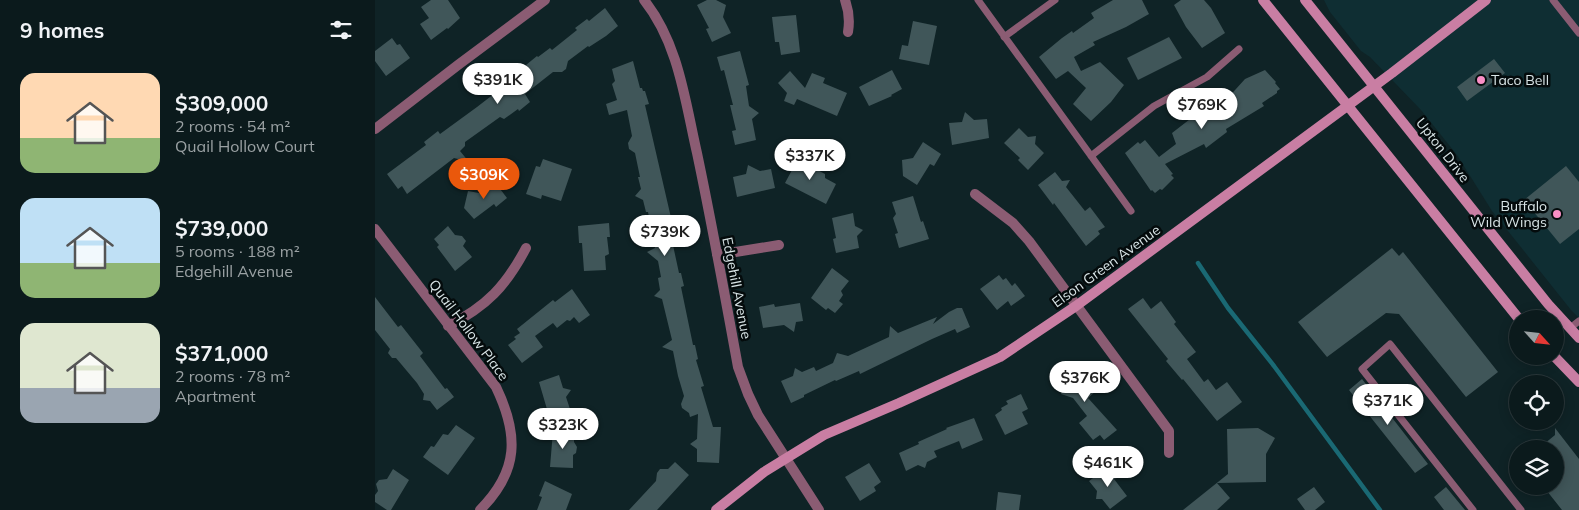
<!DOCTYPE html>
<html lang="en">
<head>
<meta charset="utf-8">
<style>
	:root { --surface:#0b1a1c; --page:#142325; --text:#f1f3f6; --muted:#9aa1a3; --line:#2b383b; --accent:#ea580c }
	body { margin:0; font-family:Mulish,sans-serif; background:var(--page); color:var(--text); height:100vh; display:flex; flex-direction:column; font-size:19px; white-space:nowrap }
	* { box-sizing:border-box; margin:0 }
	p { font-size:16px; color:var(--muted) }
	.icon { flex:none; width:28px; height:28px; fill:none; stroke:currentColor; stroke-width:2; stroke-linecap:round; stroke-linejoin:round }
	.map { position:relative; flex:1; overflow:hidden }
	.details { display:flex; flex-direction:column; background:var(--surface); width:375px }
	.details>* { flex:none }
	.needle { width:32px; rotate:117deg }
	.controls { position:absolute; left:1134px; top:310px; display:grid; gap:10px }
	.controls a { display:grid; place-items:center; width:55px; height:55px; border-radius:50%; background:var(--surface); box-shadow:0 2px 12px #0003,0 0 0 1px var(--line); font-size:25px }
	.price { position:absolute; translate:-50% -42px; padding:0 11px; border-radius:18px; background:#fff; color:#222; font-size:16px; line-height:32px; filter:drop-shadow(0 1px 2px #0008) }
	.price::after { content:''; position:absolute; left:50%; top:30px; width:15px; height:11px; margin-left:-8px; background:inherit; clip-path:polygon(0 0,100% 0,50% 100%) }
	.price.current { background:var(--accent); color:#fff }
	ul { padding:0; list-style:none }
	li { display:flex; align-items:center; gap:15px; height:125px; padding:0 20px }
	li span { display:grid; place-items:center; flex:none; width:140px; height:100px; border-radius:15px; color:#555 }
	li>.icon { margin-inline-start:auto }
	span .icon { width:60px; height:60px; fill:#fffc; stroke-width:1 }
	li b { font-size:21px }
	h2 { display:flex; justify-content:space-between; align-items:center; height:60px; padding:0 20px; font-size:21px }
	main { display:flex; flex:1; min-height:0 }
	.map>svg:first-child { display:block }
</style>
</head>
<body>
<main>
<section class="details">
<h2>9 homes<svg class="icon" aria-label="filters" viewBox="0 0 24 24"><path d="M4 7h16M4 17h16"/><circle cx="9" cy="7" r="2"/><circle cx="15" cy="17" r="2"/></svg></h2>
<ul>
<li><span style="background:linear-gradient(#ffd9b3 65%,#8fb573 0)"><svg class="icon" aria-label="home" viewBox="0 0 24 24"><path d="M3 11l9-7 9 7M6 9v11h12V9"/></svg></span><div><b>$309,000</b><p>2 rooms · 54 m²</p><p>Quail Hollow Court</p></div></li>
<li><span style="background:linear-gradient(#bfe0f5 65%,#8fb573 0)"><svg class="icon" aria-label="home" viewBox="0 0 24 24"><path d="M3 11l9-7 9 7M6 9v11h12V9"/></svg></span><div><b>$739,000</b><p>5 rooms · 188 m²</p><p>Edgehill Avenue</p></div></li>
<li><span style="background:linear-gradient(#dfe7d0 65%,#9aa5b1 0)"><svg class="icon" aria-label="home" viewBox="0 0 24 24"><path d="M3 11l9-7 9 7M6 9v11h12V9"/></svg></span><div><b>$371,000</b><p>2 rooms · 78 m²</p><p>Apartment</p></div></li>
</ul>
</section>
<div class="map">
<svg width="1204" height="510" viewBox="0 0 1204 510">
	<rect width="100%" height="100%" fill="#0f2326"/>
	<path fill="#0f2e33" d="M949,0H1204V318L1196,310L1117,211L1082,155L1046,110L995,57L986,51L955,12Z"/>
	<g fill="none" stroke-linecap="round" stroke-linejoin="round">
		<path stroke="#1a6974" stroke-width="4.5" d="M823,263L853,308L899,366L1005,510"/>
	</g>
	<path fill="#405659" d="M56,0H73L85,18L73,29L72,28L56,40L45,24L54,18L46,7Z
		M332,0H341L351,5L348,17L356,33L337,42L331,29L334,28L322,5Z
		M738,0H767L774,14L751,27L718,42L720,45L699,57L706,71L725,62L749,85L736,102L716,121L698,104L711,88L693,71L681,79L664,57L687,38L697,31L698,33L719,18L716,13Z
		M806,0H829L836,8L850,33L827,48L811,27L799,5Z
		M230,8L243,26L231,36L214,47L213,46L193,61L191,69L187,72H178L150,94L155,102L144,111L143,109L129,119L125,117L90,142V146L85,151L94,162L79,158L32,194L27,186L23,189L12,174L51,145L49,142L63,131L65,134L102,107L124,90L122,88L152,66L151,65L162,56L163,57L175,48L177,50L202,30L200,28L212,19L214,21Z
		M421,15L425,52L406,55L404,42H400L397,17Z
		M538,21L562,26L554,65L524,59L527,45L533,46Z
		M794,37L807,58L763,80L752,58Z
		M17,38L22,45L25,44L35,58L11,76L0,61V51Z
		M365,51L374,85L371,86L374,106L384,113L377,119L381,140L360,145L357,131L361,130L355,105H358L349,70L346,71L342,57Z
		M1119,59L1130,73L1092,101L1082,87Z
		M258,61L265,88H267L268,91H270L274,104L270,105L300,235L296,236L304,273H306L309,286L306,287L318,345H320L323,359L321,360L329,386L326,387L338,427H346L344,463L322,462V449L315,444L322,439L323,414L315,417L314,413L307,408L306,404L309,396L303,376L298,351L287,347L297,340L287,299L279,296L285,290L283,278L286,277L283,261L272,252L280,248L273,212H271L268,200L260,196L266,189L263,177H265L260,153L254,149L253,143L257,136L252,110L234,115L231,104L242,100L237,84L240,81L237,69Z
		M517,70L527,89L516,95L517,96L494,106L484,87Z
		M890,70L901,82L900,83L905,89L902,91V93L887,103L889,106L851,129L852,132L831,148L829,144L790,164L798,174L796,175L799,178L787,190L785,189L780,193L777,190L776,191L750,153L763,142L765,144L770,140L784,157L801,144L797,133L819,116L855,107L851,100L870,79Z
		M415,71L430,88L437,73L450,78L448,83L472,93L462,116L422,99L419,105L409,101L412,93L403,83Z
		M590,112L599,120L612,119L614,138L577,145L574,123L587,122Z
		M644,128L653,137L661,136L660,144L669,153L653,170L643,160L645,158L629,143Z
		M548,142L566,154L559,166L555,164L542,185L528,176L527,160L538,158Z
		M424,157L437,164L435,166L450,174V178L461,184L451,204L410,183Z
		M168,159L197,169L186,201L167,195L166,199L151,194L161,166L165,167Z
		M373,165L385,171L396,169L400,188L362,197L358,177L371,174Z
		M1191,166L1204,182V229L1185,244L1149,200Z
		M680,172L687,181L695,180L691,187L710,211L715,207L730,227L723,231L725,234L711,246L679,203L678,205L663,185Z
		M119,181L132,198L121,207L119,204L99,219L89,208L93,191L104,193Z
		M538,196L546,222L548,221L554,239L524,248L520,234L523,233L518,218L521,214L517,202Z
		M478,213L480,226L488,230L482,236L484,248L461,253L458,239L461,238L457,218Z
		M234,223L235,237H232L234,254L230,256L231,270L209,271L207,243H204L203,226Z
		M73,226L80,235L87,236L91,241L88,246L97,257L80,271L62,247L64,245L59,239Z
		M1017,248L1024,256L1028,252L1123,372L1091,397L1024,314L1011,313L952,357L923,322Z
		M457,268L474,281L466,291L468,295L464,301L468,304L460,313L453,308L451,310L436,298Z
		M624,275L628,280L631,278L637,286L640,283L650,296L636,306L633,301L622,310L605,289Z
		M197,289L215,315L204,323L199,317L195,321L192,320L182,328L178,323L160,336L168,347L147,363L133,345L141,339L139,337L145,333L142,329L178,300L180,302Z
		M0,297L23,327L26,325L48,353L45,356L70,389L72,388L79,397L62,410L55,401L48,400L49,394L42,383L21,358H17L13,353L15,349L0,330Z
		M768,298L776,309L786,301L801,322L799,324L821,352L812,359L829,382L833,379L841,390L852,382L867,402L842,421L808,379L807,380L791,361L793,359L753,309Z
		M425,303L428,321L421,322L419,332L409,325L388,328L384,307L399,304L400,307Z
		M582,308H587L595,327L582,333L580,329L557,339L485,374L484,371L461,381L460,380L429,395V397L416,403L406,381L418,376L420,368L427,372L439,367L441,371L458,363L462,353L473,356L514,337L515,326L523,333L562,317L558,324L574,312Z
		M696,362L711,381L712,380L721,391L713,398L742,430L729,440L725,435L718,440L704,423L712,416L698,398L686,394L689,386L681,374Z
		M184,375L188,388L196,390L191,397L195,409L174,416L164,382Z
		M987,379L1053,464L1040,473L974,390Z
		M646,394L653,409L647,412L653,424L630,435L620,415L627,410L626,408L633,404L631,401Z
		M599,418L608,440L587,449L584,441L559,451L562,457L552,462L550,468L543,465L531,471L524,453L544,444L543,442L572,429L571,428Z
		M81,425L100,438L73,475L48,457L56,446L59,447L68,434L73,435Z
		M883,428L900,438L891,454V482L842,483L855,498L842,510H808L853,474L852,429Z
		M1180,428L1204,459V510H1187L1168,486H1180V449H1163L1180,435Z
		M178,431L199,432V442L202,447L201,453L198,455V468L175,467Z
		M300,462L314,475L282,510H254L281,481L282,473L285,469H293Z
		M494,463L506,482L499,487L501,491L485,501L470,477Z
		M733,467L742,478L739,479L752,496L735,509L727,499H721L722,491L714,481Z
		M18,469L34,480L16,510H12L0,502V495L3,491L1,484L4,480L12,479Z
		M170,481L197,494L191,510H162L167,497L164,496Z
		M939,487L950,502L940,510H930L922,499Z
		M1071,487L1090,510H1069L1059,497Z
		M623,492L646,495L644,510H621Z"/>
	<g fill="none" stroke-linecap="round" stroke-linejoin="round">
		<path stroke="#8b5c73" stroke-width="7" d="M603,0L756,211
			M1178,0L1204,33
			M629,37L680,0
			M716,156L779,106L832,77L864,49
			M1195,328L1204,321
			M1098,510L987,369L1015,344L1146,510"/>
		<path stroke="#8b5c73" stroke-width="10" d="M269,0C304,44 310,101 322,153C337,224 350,296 363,367L373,394L383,415L444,510
			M470,0C474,11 475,20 473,32
			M0,129L83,65L170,0
			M600,194L638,223L654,241L794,431V453
			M0,229L121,387C144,435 144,471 105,510
			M342,255L404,245
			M73,326C112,306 131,286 151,248"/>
		<path stroke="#c97ea3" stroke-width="10" d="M888,0L1144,319
			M930,0L1173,304L1204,338
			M1179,356L1204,382
			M341,510L389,472L449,435L524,403L625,357L701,306L1017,73L1111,0"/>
	</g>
	<g fill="#fa8fc6" stroke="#040b0c" stroke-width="2">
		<circle cx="1106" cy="80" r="5"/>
		<circle cx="1182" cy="214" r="5"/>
	</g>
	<g text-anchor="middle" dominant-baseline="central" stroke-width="5" stroke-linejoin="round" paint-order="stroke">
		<g font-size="14" fill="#d9e5e7" stroke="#040b0c" text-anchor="start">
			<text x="1116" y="80">Taco Bell</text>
			<text x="1172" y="206" text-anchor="end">Buffalo<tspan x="1172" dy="16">Wild Wings</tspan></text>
		</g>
		<g font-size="14" fill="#d9e5e7" stroke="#040b0c">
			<text transform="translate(1068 150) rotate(52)">Upton Drive</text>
			<text transform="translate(731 266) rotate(-36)">Elson Green Avenue</text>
			<text transform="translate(362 288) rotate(79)">Edgehill Avenue</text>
			<text transform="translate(94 330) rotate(53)">Quail Hollow Place</text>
		</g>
	</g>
</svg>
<div class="controls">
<a><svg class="needle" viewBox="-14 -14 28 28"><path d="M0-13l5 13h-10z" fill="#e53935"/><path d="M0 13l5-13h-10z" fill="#9aa1a3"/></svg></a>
<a><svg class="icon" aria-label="locate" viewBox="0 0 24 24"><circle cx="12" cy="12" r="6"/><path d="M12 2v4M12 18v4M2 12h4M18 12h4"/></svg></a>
<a><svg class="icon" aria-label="layers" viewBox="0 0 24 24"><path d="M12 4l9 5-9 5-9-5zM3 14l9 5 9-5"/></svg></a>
</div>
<b class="price" style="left:123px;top:105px">$391K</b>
<b class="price" style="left:827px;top:130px">$769K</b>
<b class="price" style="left:435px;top:181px">$337K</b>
<b class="price current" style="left:109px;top:200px">$309K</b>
<b class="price" style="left:290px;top:257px">$739K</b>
<b class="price" style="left:710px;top:403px">$376K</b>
<b class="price" style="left:1013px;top:426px">$371K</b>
<b class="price" style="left:188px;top:450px">$323K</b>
<b class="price" style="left:733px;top:488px">$461K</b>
</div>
</main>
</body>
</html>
